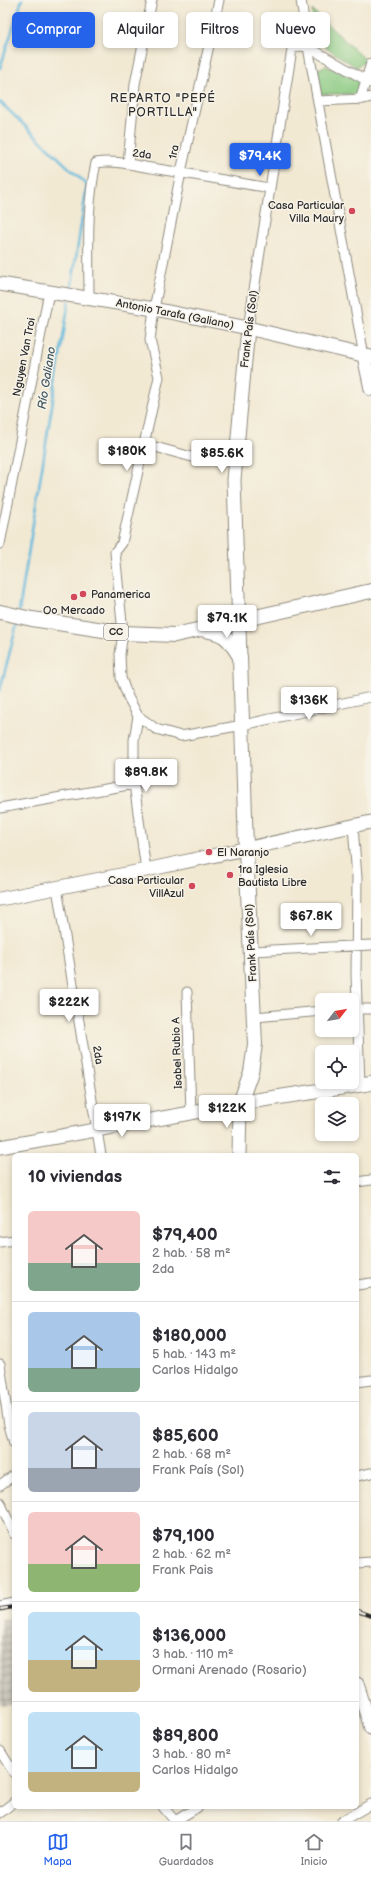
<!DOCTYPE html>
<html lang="es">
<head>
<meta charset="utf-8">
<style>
	:root { --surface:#fff; --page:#f7f7f7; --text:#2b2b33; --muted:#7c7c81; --line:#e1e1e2; --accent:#2563eb }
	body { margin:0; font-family:"Balsamiq Sans",sans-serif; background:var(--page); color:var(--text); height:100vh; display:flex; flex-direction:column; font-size:15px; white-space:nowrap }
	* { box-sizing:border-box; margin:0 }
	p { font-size:13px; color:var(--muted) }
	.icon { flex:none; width:22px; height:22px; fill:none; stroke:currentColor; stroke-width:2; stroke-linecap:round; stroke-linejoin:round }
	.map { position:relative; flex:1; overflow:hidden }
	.details { position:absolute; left:12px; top:1153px; width:347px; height:656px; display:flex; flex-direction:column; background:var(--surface); border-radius:6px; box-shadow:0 2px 6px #0003 }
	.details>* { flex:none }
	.guide { position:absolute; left:12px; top:12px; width:347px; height:36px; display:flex; gap:8px }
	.needle { width:26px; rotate:59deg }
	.buttons { position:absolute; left:315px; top:993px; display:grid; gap:8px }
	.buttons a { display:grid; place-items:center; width:44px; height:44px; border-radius:6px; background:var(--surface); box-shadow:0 2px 6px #0003; font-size:20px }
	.price { position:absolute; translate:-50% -34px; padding:0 9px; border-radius:4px; background:#fff; color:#222; font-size:13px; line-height:26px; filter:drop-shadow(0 1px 2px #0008) }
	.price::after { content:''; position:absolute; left:50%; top:24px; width:12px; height:9px; margin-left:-6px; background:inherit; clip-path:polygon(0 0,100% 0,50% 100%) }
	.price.selected { background:var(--accent); color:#fff }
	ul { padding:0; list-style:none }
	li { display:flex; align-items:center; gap:12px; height:100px; padding:0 16px }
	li+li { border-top:1px solid var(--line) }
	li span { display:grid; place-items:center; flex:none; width:112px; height:80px; border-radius:6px; color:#555 }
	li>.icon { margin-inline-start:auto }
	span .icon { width:48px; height:48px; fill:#fffc; stroke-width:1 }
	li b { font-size:17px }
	h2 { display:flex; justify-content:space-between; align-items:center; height:48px; padding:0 16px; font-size:17px }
	.chip { padding:0 14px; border-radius:6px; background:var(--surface); box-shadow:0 2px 6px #0003; font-size:14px; line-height:36px }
	.chip.selected { background:var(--accent); color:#fff }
	.menu { display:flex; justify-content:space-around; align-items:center; height:56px; border-top:1px solid var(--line); background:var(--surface); font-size:11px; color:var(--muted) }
	.menu a { display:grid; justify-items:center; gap:2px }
	.menu .selected { color:var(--accent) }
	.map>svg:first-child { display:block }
</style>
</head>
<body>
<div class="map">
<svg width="371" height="1821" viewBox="0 0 371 1821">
	<defs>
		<pattern id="industrial-grid" width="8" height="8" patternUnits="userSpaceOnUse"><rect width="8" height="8" fill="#c8c4b8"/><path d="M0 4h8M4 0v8" fill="none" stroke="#a39f96"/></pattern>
	</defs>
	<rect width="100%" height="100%" fill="#f7f3e8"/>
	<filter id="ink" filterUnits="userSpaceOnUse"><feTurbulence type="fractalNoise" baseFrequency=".025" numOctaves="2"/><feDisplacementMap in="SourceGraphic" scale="8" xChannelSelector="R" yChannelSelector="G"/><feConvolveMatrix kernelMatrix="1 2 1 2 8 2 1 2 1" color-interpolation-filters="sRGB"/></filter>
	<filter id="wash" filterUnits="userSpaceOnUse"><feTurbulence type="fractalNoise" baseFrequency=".012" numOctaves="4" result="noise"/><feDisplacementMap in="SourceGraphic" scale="16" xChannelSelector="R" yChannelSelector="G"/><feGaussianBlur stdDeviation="0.9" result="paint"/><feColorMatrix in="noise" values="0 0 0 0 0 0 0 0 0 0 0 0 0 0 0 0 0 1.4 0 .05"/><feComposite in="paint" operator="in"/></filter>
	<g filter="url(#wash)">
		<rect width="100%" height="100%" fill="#f2e9d3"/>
		<path fill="url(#industrial-grid)" d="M14,1618V1710L12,1705L1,1706L0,1697V1619Z"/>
		<path fill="#8bca82" stroke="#5b7a56" d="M312,10L367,61L356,67L317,42Z
			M326,66L362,82L358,94H321L318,69Z"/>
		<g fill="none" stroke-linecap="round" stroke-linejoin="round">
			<path stroke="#5fb8dd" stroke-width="2.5" d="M0,68L22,0
				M0,102L87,185L71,291
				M19,611L69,300
				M0,690L18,620"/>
		</g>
	</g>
	<g filter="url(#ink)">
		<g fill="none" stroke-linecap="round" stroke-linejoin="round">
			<g stroke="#8e8a7f" stroke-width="11">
				<path id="street" d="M301,0L308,47L364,356
					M360,100L371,63
					M318,101L364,99L371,97
					M128,164L135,84L152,0
					M89,299C89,254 86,207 96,163C112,160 129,164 145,167C186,173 228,181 269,188
					M248,328L292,49L300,46L308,47L371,83
					M144,444L192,457L236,458
					M0,544L49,292
					M138,716L156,729L181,736L243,725L371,697
					M0,808L134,784
					M353,826L357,878L356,974L360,1085
					M146,870L134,784V740L138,716L128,697L121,678L120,654L123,633L115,552L122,543L159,377L150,340L154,309L181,172L219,0
					M57,888L101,1155
					M252,951L371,945
					M187,992L191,1113
					M352,1009H371
					M255,1017L322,1011
					M357,1182L371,1180
					M0,1242L14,1240
					M357,1285L371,1283
					M0,1364L9,1425L14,1443
					M357,1382L371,1380
					M357,1476L371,1473
					M0,1485L14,1475
					M0,1502L14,1534
					M357,1563L371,1562
					M0,1606L14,1603
					M0,1751L14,1773
					M163,1807L175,1821
					M0,1813L14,1802
					M175,1821L198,1807
					M342,1821L371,1804"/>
			</g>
			<g stroke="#8e8a7f" stroke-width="15">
				<path id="secondary" d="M0,284L154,309L248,328L371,357
					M364,356L371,389
					M240,657L234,480L248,328
					M0,899L146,870L371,822
					M0,1147L191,1113L240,1103L239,1155
					M357,1684L371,1728"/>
			</g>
			<g stroke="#8e8a7f" stroke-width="16">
				<path id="primary" d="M0,612L32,619L123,633L175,635L371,591
					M201,629C225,634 227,635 240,657L246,849L255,1044L251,1072L240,1103L371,1083"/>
			</g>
			<use href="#street" stroke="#fff" stroke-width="9"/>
			<use href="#secondary" stroke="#fff" stroke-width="13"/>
			<use href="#primary" stroke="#fff" stroke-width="14"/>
			<g stroke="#2b2b2b" stroke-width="4">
				<path id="rail" d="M0,1609L14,1607
					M357,1611L371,1616"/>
			</g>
			<use href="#rail" stroke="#f7f3e8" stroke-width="2.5" stroke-dasharray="8" stroke-linecap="butt"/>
		</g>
	</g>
	<g fill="#d1495b" stroke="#f7f3e8" stroke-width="1.5">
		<circle cx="352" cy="211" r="4"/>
		<circle cx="83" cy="594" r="4"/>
		<circle cx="74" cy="597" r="4"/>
		<circle cx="209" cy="852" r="4"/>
		<circle cx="230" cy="875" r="4"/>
		<circle cx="192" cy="886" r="4"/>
	</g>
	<g text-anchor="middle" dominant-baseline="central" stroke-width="3" stroke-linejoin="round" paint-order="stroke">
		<rect fill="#f7f3e8" stroke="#686764" stroke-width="1" x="104" y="624" width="24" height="16" rx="3"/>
		<g font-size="10" font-weight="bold" fill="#2b2b2b">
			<text x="116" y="632">CC</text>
		</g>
		<g font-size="11" fill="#2b2b2b" stroke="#f7f3e8">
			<text transform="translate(174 152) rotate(-78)">1ra</text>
			<text transform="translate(142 154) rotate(8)">2da</text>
			<text transform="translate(175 314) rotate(11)">Antonio Tarafa (Galiano)</text>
			<text transform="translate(249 329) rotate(-83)">Frank País (Sol)</text>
			<text transform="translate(24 357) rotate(-79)">Nguyen Van Troi</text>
			<text transform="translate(251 943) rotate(-93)">Frank País (Sol)</text>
			<text transform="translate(177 1053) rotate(-92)">Isabel Rubio A</text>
			<text transform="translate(98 1055) rotate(81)">2da</text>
		</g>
		<g font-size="11" fill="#2b2b2b" stroke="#f7f3e8" text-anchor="start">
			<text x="344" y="205" text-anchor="end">Casa Particular<tspan x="344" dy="13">Villa Maury</tspan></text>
			<text x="91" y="594">Panamerica</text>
			<text x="74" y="610" text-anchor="middle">Oo Mercado</text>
			<text x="217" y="852">El Naranjo</text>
			<text x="238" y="869">1ra Iglesia<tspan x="238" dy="13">Bautista Libre</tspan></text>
			<text x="184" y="880" text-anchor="end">Casa Particular<tspan x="184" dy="13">VillAzul</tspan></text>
		</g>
		<g font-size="12" letter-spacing="1" fill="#2b2b2b" stroke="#f7f3e8">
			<text x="163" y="98">REPARTO "PEPÉ<tspan x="163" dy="14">PORTILLA"</tspan></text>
		</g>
		<g font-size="12" font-style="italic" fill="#3b5560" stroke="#f7f3e8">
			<text transform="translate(47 378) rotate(-81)">Río Galiano</text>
		</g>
	</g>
</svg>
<div class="buttons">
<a><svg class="needle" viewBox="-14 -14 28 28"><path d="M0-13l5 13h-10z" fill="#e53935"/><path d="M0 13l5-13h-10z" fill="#7c7c81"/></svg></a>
<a><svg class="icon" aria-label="locate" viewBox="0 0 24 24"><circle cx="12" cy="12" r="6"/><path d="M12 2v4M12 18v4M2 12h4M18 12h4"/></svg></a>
<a><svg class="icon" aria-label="layers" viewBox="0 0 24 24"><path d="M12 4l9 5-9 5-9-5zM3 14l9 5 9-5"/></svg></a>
</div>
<b class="price selected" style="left:260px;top:177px">$79.4K</b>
<b class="price" style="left:127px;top:472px">$180K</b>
<b class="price" style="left:222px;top:474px">$85.6K</b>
<b class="price" style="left:227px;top:639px">$79.1K</b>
<b class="price" style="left:309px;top:721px">$136K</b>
<b class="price" style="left:146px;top:793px">$89.8K</b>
<b class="price" style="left:311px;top:937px">$67.8K</b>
<b class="price" style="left:69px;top:1023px">$222K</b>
<b class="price" style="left:227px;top:1129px">$122K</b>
<b class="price" style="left:122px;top:1138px">$197K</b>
<div class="guide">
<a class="chip selected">Comprar</a>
<a class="chip">Alquilar</a>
<a class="chip">Filtros</a>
<a class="chip">Nuevo</a>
</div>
<section class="details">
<h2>10 viviendas<svg class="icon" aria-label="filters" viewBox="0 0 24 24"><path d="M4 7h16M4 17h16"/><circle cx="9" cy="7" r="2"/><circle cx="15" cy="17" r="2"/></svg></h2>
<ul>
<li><span style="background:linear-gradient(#f6c9c9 65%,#7fa58c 0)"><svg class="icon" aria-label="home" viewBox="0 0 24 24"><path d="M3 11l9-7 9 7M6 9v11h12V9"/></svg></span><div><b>$79,400</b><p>2 hab. · 58 m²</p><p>2da</p></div></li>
<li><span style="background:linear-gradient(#a9c7e8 70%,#7fa58c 0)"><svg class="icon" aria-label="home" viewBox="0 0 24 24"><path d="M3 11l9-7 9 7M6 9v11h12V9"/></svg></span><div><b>$180,000</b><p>5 hab. · 143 m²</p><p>Carlos Hidalgo</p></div></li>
<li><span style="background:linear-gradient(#c9d6e8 70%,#9aa5b1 0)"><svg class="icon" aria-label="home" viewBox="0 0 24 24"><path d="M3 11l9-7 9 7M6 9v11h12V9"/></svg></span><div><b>$85,600</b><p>2 hab. · 68 m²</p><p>Frank País (Sol)</p></div></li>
<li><span style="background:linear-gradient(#f6c9c9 65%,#8fb573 0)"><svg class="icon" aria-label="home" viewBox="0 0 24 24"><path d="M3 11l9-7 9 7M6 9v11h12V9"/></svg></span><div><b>$79,100</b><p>2 hab. · 62 m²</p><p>Frank Pais</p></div></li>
<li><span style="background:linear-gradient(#bfe0f5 60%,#c2b280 0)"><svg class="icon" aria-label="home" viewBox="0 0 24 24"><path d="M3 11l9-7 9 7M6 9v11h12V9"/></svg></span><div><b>$136,000</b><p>3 hab. · 110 m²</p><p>Ormani Arenado (Rosario)</p></div></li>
<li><span style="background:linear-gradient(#bfe0f5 75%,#c2b280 0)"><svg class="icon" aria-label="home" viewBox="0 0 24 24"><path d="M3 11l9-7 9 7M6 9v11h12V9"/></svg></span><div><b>$89,800</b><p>3 hab. · 80 m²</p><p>Carlos Hidalgo</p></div></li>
</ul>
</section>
</div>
<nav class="menu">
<a class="selected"><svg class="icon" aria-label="map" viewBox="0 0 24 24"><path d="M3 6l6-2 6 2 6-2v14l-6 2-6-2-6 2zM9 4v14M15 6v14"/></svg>Mapa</a>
<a><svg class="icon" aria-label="saved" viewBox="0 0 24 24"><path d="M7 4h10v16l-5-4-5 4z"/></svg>Guardados</a>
<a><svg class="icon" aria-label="home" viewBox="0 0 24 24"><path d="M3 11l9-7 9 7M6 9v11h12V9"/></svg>Inicio</a>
</nav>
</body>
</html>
